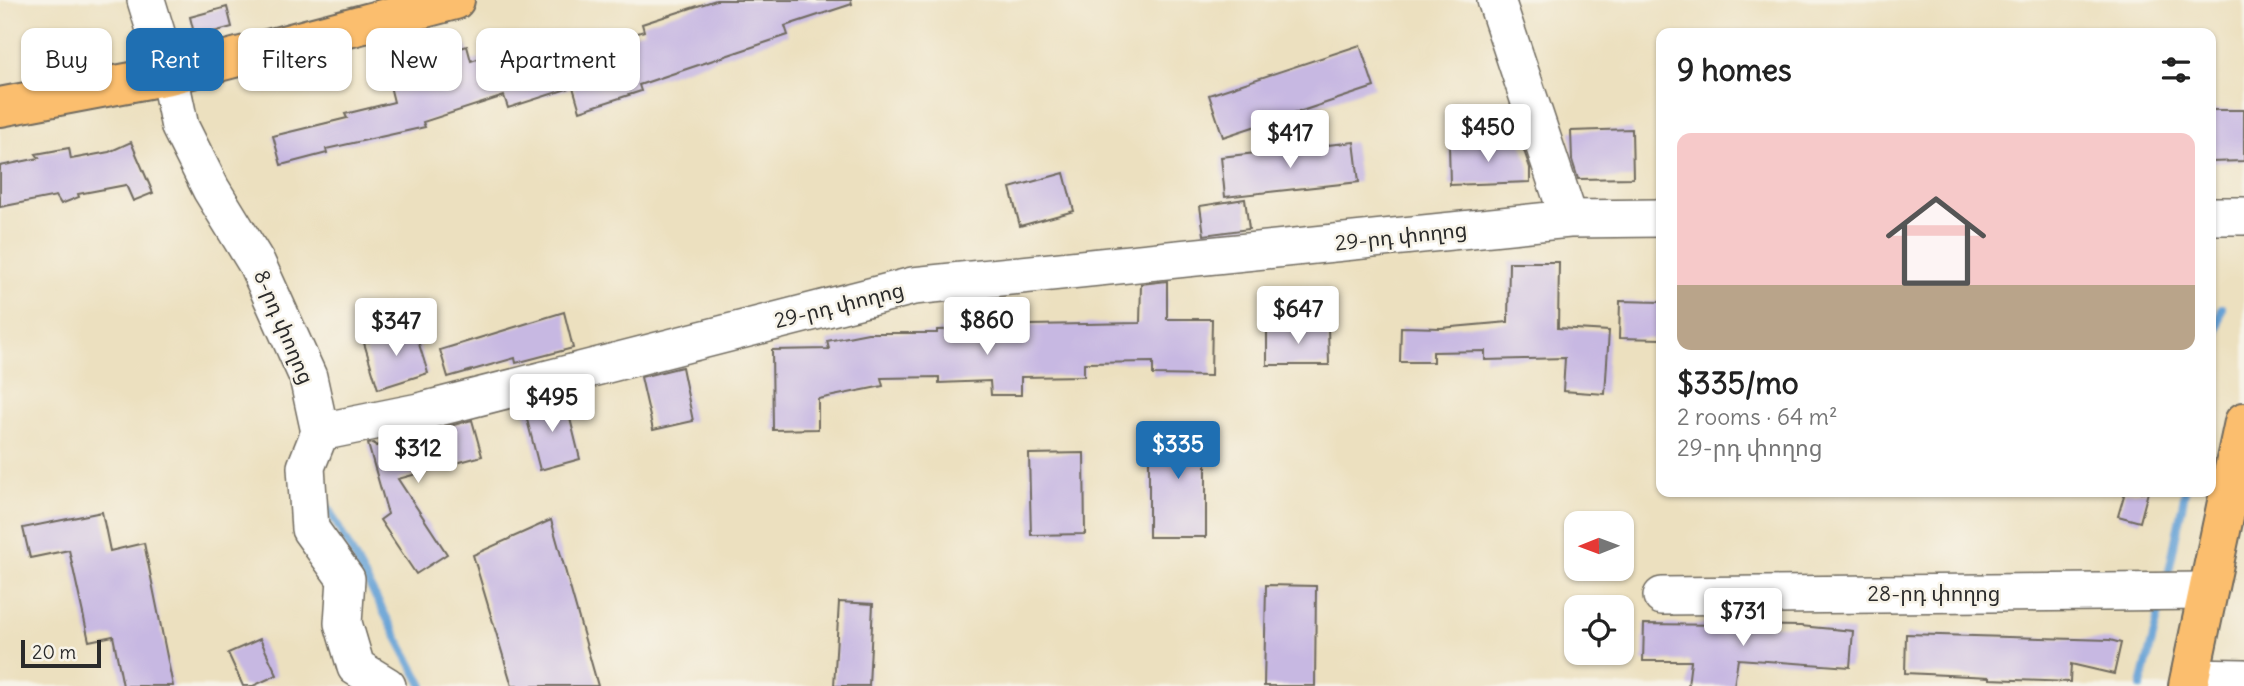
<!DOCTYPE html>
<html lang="en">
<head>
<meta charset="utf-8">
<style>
	:root { --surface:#fff; --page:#f2f2f2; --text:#222; --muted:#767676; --line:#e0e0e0; --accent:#1f6fb2 }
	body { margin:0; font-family:Delius,"Noto Sans Armenian",sans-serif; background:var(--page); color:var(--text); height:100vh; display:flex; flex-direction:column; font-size:26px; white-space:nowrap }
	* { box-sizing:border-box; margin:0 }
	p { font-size:23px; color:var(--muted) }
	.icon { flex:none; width:38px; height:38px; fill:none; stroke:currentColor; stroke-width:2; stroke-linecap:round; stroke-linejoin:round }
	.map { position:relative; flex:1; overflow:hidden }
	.details { position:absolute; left:1656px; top:28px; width:560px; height:469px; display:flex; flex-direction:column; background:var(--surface); border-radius:14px; box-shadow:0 2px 5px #0004 }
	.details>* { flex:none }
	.top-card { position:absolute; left:21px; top:28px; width:665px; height:63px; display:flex; gap:14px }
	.needle { width:46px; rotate:269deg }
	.fabs { position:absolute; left:1564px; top:511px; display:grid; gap:14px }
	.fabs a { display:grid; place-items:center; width:70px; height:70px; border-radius:14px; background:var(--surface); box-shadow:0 2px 5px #0004; font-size:35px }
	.scale { position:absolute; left:21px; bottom:18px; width:80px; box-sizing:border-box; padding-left:7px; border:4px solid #2b2b2b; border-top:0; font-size:19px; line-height:24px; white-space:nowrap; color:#2b2b2b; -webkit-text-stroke:5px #f7f3e8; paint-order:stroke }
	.price { position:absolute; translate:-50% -60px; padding:0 16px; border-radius:7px; background:#fff; color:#222; font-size:23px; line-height:46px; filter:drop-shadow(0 2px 4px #0008) }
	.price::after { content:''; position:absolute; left:50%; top:42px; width:21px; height:16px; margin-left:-10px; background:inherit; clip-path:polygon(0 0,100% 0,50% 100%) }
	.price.on { background:var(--accent); color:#fff }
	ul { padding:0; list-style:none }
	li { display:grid; align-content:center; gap:14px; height:371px; padding:0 21px }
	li+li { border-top:2px solid var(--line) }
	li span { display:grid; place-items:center; height:217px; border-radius:14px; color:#555 }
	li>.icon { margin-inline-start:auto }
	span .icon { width:126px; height:126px; fill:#fffc; stroke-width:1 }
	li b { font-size:30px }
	h2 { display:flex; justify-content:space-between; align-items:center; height:84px; padding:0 21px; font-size:30px }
	.chip { padding:0 24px; border-radius:14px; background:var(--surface); box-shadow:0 2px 5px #0004; font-size:24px; line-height:63px }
	.chip.on { background:var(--accent); color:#fff }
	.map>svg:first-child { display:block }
</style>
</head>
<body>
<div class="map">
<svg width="2244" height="686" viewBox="0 0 2244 686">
	<rect width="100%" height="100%" fill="#f7f3e8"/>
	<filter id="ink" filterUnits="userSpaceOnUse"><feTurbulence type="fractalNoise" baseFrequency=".0143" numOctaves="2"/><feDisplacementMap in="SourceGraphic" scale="14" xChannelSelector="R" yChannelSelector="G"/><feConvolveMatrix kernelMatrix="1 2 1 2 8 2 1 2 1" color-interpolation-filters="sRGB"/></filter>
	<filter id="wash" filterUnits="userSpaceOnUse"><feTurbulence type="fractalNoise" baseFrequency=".00686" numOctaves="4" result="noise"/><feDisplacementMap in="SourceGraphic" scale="28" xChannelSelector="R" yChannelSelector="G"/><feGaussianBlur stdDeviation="1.57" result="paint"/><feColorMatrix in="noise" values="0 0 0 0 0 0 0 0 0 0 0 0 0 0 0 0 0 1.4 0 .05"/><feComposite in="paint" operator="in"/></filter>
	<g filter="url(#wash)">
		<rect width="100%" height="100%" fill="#ece0bf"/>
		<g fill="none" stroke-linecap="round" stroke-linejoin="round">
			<path stroke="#66a2d6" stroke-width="8" d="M2210,364L2222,308
				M325,502L423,686
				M2167,581L2185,492
				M2141,686L2161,605"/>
		</g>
		<g id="blocks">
			<path fill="#c7b8e2" d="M716,0H851L852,4L785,26L788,35L639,85L641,91L580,111L573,87L508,108L504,96L423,122L425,127L326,149L327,153L281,165L273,136L347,118L345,114L394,102L385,66L406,60L407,65L467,46L471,61L551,35L559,59L644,31L642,24Z
				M227,7L232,27L195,37L190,17Z
				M1360,45L1374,87L1223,137L1209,95Z
				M2210,110H2244V161L2210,162Z
				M1632,129L1633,178L1578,179L1572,160L1571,131Z
				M131,142L153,193L133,201L126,185L78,194L79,197L61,204L56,196L0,207V166L39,158L36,154L69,148L71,159L109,152Z
				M1354,142L1359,182L1225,197L1221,157Z
				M1521,142L1530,168V182L1450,185L1449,144Z
				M1064,173L1074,211L1020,226L1010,188Z
				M1245,199L1249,229L1204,235L1200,206Z
				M1509,262H1559L1558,328L1609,331L1605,394L1563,391L1565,358L1485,360V351L1433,352V362H1400L1401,327L1441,328L1508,322Z
				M1167,281V319H1212L1211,376L1153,375V362L1084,363V376L1021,377V395H991L990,381L939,383V377L881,378L883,386L818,399V429L773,430L772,350L829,349L827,341L868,333H937V330L1030,328V325L1140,323L1141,284Z
				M1620,301L1661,302V339L1619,338Z
				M564,312L573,348L516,363L515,358L448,377L440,350Z
				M1328,327L1329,365H1267V328Z
				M414,328L428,373L378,389L364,343Z
				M682,367L693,421L653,430L641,377Z
				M565,398L580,459L540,470L524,408Z
				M472,420L482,456L398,479L447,554L416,574L380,520L388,514L368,444L374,443L376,446Z
				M1149,425H1206V537H1149Z
				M1084,453L1085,534L1031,535L1029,454Z
				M2125,492H2148L2140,522L2118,516Z
				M102,512L110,551L144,543L173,686H123L113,636L89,641L69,550L30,558L23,528Z
				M551,520L598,686H512L473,555Z
				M1266,585L1316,586L1315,686H1264Z
				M839,602L873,604L869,686H834Z
				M1644,624L1800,626L1853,631L1850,667L1738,659L1734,686H1688L1691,661H1643Z
				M1906,634L2110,640L2121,643L2114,674L2071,664L2070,682L1990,679V677L1905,673Z
				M260,639L277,675L253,686H243L228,653Z"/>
		</g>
	</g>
	<g filter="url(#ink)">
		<use href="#blocks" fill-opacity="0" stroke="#6f6a5f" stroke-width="2"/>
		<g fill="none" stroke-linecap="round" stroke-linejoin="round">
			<g stroke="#6f6a5f" stroke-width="40">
				<path id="minor" d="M146,0L169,75L180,127L211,189L257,264L308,377L320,432L306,467L310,529L346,579L343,623L356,667L387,686
					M1496,0L1569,219
					M2210,216H2244
					M320,432L419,412L913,286L1569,219L1661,218
					M1662,596L2207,591
					M2190,677L2244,678"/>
			</g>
			<g stroke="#6f6a5f" stroke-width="42">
				<path id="major" d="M0,107L169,75L455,0
					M2188,686L2244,422"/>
			</g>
			<use href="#minor" stroke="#fff" stroke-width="37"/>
			<use href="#major" stroke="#fbbe6e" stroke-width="38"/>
		</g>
	</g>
	<g text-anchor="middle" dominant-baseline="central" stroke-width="5" stroke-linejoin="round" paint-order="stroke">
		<g font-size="21" fill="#2b2b2b" stroke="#f7f3e8">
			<text transform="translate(1401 236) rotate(-6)">29-րդ փողոց</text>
			<text transform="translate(839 305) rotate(-14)">29-րդ փողոց</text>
			<text transform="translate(284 327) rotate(67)">8-րդ փողոց</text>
			<text x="1934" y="593">28-րդ փողոց</text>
		</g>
	</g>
</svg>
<div class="fabs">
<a><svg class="needle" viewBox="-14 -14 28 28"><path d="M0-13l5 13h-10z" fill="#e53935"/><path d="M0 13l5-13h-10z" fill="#767676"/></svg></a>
<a><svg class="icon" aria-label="locate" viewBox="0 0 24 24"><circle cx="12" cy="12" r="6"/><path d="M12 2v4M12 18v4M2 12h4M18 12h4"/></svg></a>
</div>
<div class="scale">20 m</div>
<b class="price" style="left:1488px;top:164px">$450</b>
<b class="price" style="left:1290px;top:170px">$417</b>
<b class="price" style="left:1298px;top:346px">$647</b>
<b class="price" style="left:987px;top:357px">$860</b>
<b class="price" style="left:396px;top:358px">$347</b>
<b class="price" style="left:552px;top:434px">$495</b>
<b class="price on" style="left:1178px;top:481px">$335</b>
<b class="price" style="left:418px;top:485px">$312</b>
<b class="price" style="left:1743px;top:648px">$731</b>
<div class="top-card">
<a class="chip">Buy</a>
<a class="chip on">Rent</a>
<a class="chip">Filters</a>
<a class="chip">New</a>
<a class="chip">Apartment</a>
</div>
<section class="details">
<h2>9 homes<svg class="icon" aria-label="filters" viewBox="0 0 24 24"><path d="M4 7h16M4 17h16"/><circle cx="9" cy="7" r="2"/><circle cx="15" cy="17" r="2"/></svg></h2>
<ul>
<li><span style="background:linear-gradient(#f6c9c9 70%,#b9a48a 0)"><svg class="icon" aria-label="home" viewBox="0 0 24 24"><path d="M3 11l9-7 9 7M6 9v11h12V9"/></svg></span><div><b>$335/mo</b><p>2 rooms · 64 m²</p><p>29-րդ փողոց</p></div></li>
</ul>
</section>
</div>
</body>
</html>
